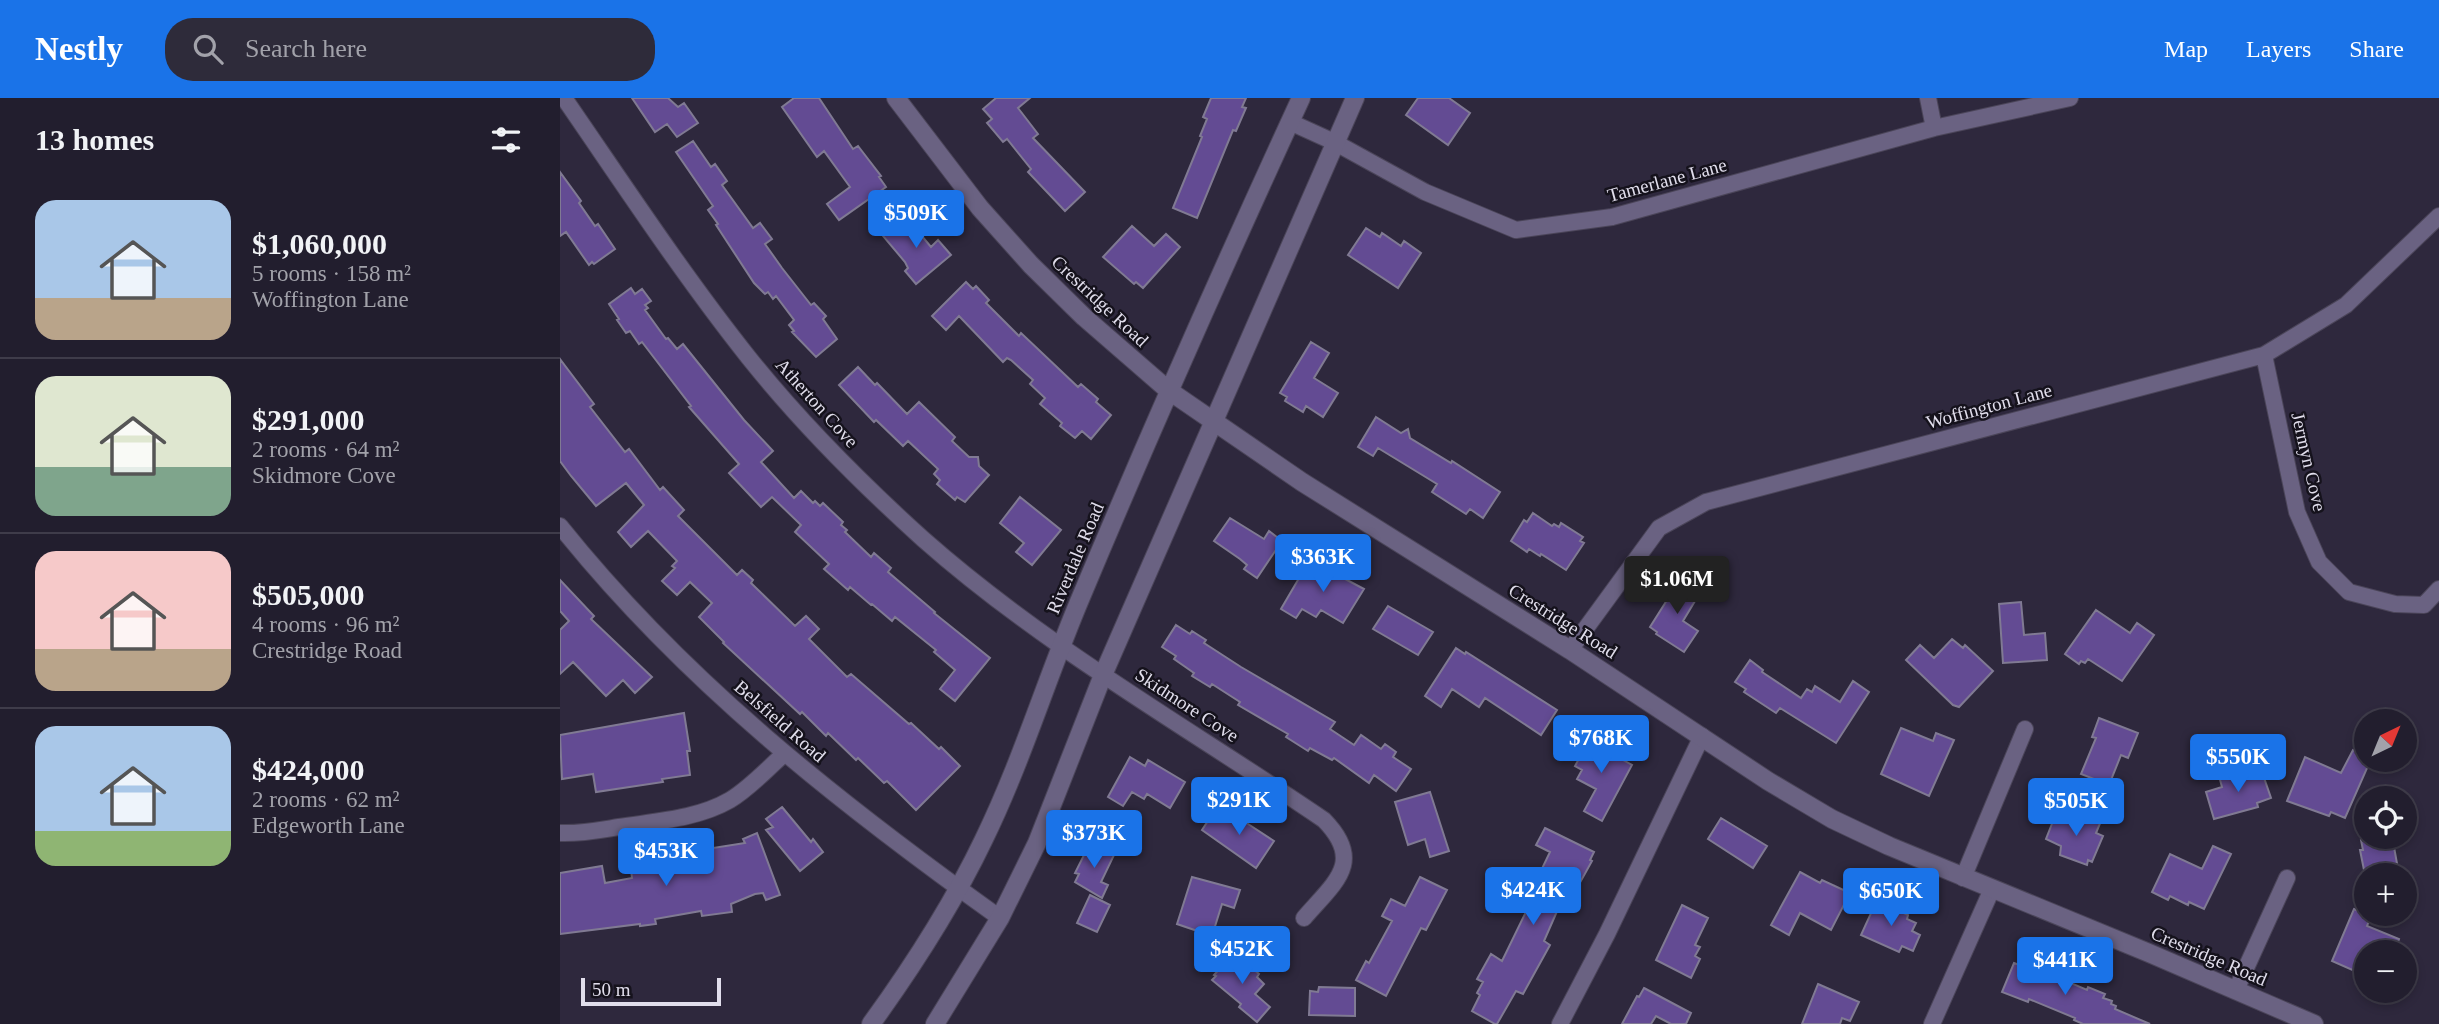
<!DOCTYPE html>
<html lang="en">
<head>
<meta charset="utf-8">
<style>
	:root { --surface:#221e2e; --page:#2e2b3a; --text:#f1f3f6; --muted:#a2a2aa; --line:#3f3c4a; --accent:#1a73e8 }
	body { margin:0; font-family:"Times New Roman",serif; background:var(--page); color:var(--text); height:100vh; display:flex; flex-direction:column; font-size:26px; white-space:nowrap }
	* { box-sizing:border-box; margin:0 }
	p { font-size:23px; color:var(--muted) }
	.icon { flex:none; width:38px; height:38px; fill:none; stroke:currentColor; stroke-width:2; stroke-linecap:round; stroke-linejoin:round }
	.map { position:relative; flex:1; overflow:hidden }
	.drawer { display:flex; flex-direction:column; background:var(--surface); width:560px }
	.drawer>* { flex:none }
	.needle { width:46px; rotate:43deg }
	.buttons { position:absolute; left:1794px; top:611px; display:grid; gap:14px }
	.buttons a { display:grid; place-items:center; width:63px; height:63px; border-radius:50%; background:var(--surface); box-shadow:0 4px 10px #0003,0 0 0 2px var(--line); font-size:35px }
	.scale { position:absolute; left:21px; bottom:18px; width:140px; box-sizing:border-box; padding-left:7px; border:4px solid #e1deec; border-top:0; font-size:19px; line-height:24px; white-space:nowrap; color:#e1deec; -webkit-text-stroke:5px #15121c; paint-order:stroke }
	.price { position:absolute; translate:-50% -60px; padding:0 16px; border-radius:7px; background:var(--accent); color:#fff; font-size:23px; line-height:46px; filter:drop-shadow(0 2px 4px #0008) }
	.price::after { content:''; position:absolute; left:50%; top:42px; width:21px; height:16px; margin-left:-10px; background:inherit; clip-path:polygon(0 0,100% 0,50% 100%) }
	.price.active { background:#222; color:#fff }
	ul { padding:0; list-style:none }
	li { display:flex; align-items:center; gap:21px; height:175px; padding:0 35px }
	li+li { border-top:2px solid var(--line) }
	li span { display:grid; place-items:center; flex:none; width:196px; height:140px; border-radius:21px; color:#555 }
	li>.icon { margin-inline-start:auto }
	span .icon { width:84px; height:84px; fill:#fffc; stroke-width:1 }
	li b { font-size:30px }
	h2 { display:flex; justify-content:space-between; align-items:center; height:84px; padding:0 35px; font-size:30px }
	header { display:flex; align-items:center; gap:42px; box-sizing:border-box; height:98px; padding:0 35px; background:var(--accent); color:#fff }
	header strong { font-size:33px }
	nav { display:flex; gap:38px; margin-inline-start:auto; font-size:24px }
	.search { width:490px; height:63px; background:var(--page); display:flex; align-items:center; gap:18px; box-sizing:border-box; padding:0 24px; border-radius:28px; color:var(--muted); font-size:26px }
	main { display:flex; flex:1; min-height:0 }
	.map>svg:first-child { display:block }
</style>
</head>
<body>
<header>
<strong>Nestly</strong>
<div class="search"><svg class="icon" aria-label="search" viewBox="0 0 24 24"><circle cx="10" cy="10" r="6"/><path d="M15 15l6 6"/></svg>Search here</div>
<nav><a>Map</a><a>Layers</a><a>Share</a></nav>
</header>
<main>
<section class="drawer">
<h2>13 homes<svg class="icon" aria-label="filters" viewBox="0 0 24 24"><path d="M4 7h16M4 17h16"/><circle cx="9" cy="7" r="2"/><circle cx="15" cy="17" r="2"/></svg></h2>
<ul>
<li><span style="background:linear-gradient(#a9c7e8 70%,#b9a48a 0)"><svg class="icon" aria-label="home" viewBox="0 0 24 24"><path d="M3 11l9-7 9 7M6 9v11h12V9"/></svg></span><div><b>$1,060,000</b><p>5 rooms · 158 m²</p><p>Woffington Lane</p></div></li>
<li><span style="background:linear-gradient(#dfe7d0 65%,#7fa58c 0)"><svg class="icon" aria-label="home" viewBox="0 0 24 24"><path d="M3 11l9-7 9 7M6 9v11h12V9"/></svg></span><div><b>$291,000</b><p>2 rooms · 64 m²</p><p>Skidmore Cove</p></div></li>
<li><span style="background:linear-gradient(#f6c9c9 70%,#b9a48a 0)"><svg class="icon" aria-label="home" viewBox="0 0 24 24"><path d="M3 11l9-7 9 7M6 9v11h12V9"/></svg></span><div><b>$505,000</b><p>4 rooms · 96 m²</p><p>Crestridge Road</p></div></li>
<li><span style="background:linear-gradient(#a9c7e8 75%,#8fb573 0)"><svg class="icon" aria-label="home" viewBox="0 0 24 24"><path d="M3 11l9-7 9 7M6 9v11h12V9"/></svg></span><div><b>$424,000</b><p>2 rooms · 62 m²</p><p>Edgeworth Lane</p></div></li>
</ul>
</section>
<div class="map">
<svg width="1879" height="926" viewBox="0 0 1879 926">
	<rect width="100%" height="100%" fill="#2e283d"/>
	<path fill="#634b93" stroke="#807a93" stroke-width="2" d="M72,0H108L118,9L124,5L138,25L117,39L107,26L95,34Z
		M234,0H259L293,51L298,48L321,78L319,79L326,89L279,122L267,106L290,89L264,53L257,59L222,9Z
		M436,0H470L458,10L478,36L473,40L525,94L505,113L468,74L471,71L447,41L443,44L427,25L432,21L423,11Z
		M651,0H686L682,9L686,10L676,33L673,32L637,120L613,110L642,39L640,38L647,21L643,19Z
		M858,0H889L910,15L888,47L846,17Z
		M133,43L151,69L155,66L167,83L162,87L193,130L200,125L212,141L205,146L222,170L251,207L254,205L266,218L263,221L277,241L256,259L232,234L234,233L229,227L234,222L216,198L213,201L208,194L205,196L194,185L156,127L158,126L148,112L153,108L116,54Z
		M0,74L21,103L19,105L35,128L38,126L55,151L34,166L32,164L29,167L6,134L0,138Z
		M346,119L371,149L378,142L391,157L356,186L345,173L348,170L345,164L323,138Z
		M572,128L594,148L606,136L620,149L583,190L576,184L574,186L543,159Z
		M806,130L820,139L822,135L841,148L844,143L861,155L838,190L788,157Z
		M406,184L413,191L416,188L429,202L426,205L459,238L461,235L518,289L521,286L538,301L536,304L551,317L531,341L522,333L515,340L500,328L502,325L480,306L485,300L470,286L473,282L451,262L447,260L443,264L399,218L386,232L372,218Z
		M71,190L75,196L82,191L91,203L85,207L88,210L85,212L106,241L108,240L117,251L123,246L184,322L213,353L201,364L234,400L241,393L253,405L255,403L260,408L263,405L283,424L281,427L287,432L285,434L311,459L314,455L331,470L328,474L375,514L374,515L430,560L395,603L380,591L395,572L374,554L376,552L335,519L332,523L312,506L311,507L290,489L288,492L264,471L269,466L235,434L241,427L212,399L201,409L169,375L179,366L129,309L131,308L82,244L79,246L70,233L66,235L57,222L59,221L49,206Z
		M751,244L769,255L754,280L778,295L763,319L746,308L743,314L725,303L727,299L720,295Z
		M0,261L34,306L30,309L65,354L69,351L100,392L103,389L124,412L118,418L177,477L182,472L193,482L191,485L235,528L246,518L259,531L249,541L287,579L291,576L349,626L351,625L379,651L381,649L400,668L356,712L327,683L324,685L298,660L296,662L268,635L266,638L242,614L240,616L163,545L164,544L139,519L152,505L130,484L117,497L102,483L115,470L112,468L117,463L88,433L71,449L58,434L84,407L66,385L36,408L11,378L0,363Z
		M298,269L315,287L317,285L347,316L359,304L395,339L392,343L409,359H418L419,368L429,377L405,404L397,399L395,402L377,386L380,382L374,376L378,371L348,343L343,348L316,322L314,324L279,287Z
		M816,319L841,335L848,331L850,340L891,365L892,363L940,394L923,420L910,411L906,416L872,394L877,386L818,350L813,358L798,349Z
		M460,399L501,432L472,467L456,454L464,445L440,425Z
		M973,415L992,428L994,426L999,429L1001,425L1023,439L1020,443L1024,445L1006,472L981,456L980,458L969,451L967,454L951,443L964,422L967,424Z
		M670,420L704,441L709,433L722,443L697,480L684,471L687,467L680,461L654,443Z
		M755,465L804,491L783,525L761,512L756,519L742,511L736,520L721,511L745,470L749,473Z
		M1121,480L1141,493L1123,523L1138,533L1124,554L1096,536L1097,534L1090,529Z
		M0,482L34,518L31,521L92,579L75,595L63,582L46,598L13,564L0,576V532L9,523L0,513Z
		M1461,504L1464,537L1485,535L1487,562L1443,565L1439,506Z
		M828,508L873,534L858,557L813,531Z
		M1536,512L1570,535L1577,525L1594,537L1562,583L1528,561L1525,565L1521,563L1519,566L1505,556Z
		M616,527L630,536L632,533L646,542L644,545L681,569L775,624L770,631L794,647L801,637L821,651L825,646L836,654L833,659L851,671L836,693L814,677L809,685L774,660L772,662L750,650L748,653L726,639L728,636L678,607L680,604L652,586L650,589L632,578L634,575L614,561L616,558L602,549Z
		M1392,541L1403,550L1405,547L1433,573L1399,609L1393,607L1346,562L1360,547L1374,560Z
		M896,550L905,556L906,554L997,612L981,637L925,600L919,609L892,591L881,609L865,598Z
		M1190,562L1203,572L1202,574L1241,600L1247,591L1252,594L1255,588L1280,604L1293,583L1309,594L1276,645L1220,610L1216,615L1184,594L1186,591L1175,584Z
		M124,615L130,653H127L130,677L102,681L103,684L36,694L33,676L2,681L0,637Z
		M1539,620L1578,635L1568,660L1561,657L1549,687L1521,676L1536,640L1532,639Z
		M1341,630L1373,643L1376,635L1394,642L1369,698L1321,676Z
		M1032,637L1053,648L1049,654L1072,667L1042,723L1024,713L1036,691L1017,681L1022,672L1015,668Z
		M1793,652L1806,658L1808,668L1785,720L1771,714L1769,718L1727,703L1745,659L1781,675Z
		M570,659L585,668L588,662L625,684L610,710L587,696L584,701L572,694L563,708L548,699Z
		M1676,673L1678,681L1702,674L1711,700L1697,705L1698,709L1654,721L1646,694L1662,689L1659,678Z
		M870,694L889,753L870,759L865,741L848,747L835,704Z
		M222,709L251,744L253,741L263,754L240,773L206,732L213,729L206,721Z
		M655,712L668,721L671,716L679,720L714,743L696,770L642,732Z
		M1524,716L1541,723L1536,735L1543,738L1532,764L1528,762L1527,767L1500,757L1501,748L1486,741L1495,718L1512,725L1513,722L1521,725Z
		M1161,720L1207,748L1193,770L1148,741Z
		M985,730L1034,754L1030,762L1032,763L1012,799L1005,795L984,843L990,847L963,896L956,893L937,926H935L912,913L920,897L917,895L923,884L917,881L931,856L942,863L981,783L977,781L990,754L976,747Z
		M197,735L220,797L206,802L203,795L195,796L171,806L172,814L142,818L141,813L95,821L96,826L80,828V826L0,836V775L42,768L45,785L72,780L70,763L185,745L183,741Z
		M1818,738H1828L1830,750L1834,749L1838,771H1836L1837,777H1805L1800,752H1803L1801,742Z
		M534,747L554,757L541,784L548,787L542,800L515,784L519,776L515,775L527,751L531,753Z
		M1653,748L1671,756L1644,811L1629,804L1628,807L1610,798L1608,802L1592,794L1610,756L1642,771Z
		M1240,774L1260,785L1262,782L1290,795L1271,832L1240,815L1229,837L1211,827Z
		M632,779L680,792L674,810L662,806L652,838L617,826Z
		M860,779L887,792L866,832L861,830L826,898L796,882L806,863L809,865L832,823L822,818L831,801L845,808Z
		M530,797L550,807L537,834L517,825Z
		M1317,802L1348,817L1347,821L1356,825L1352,833L1360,837L1353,853L1342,848L1339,854L1301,837Z
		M1122,807L1148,820L1135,847L1140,849L1135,858L1140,861L1131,880L1096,862Z
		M1794,811L1811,818L1807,828L1839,841L1834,854H1806V878L1772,863Z
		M672,857L679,862L681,860L699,876L697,879L704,886L695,896L710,909L697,924L679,909L681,906L652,882L656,878L654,877Z
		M1454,865L1470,871L1471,868L1527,892L1528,889L1545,896L1543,900L1552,903L1551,906L1556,908L1555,911L1590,926H1523L1514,922L1515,920L1469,901L1468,904L1442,894Z
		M1258,886L1299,904L1290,923L1282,920L1280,926H1242Z
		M759,889L795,890V918L749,917L750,893L758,894Z
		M1084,890L1131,915L1126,926H1111L1096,918L1091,926H1062L1077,898L1079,899Z"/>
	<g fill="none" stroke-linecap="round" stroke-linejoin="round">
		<g stroke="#4b4559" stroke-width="18">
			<path id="minor" d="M4,0C64,87 123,177 189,260C241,325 301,385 363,441C485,549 629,630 764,722C805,764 775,784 744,820
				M1368,0L1374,30
				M730,24L774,44L865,94L956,132L1052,119L1374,30L1510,0
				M1704,257L1737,414L1759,464L1789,494L1835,506L1864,507L1879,491
				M0,428C124,583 279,705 440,820
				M1010,552L1099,430L1146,404L1704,257L1786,207L1879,118
				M0,735C20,736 40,732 59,729C97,723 137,721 170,702C190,690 207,671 224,656
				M1403,780L1465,631
				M1676,892L1727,780
				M1000,926L1047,836L1142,638
				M1372,926L1432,791"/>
		</g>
		<g stroke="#4b4559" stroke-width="20">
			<path id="tertiary" d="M336,0L420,110L471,167L524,219L608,292L742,384L1010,552L1208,683L1272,721L1329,748L1589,855L1754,926
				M311,926C353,868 393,806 424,741C462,663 487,579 521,499C591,332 665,165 741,0
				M375,926L440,820L477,745L543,577L795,0"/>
		</g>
		<use href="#minor" stroke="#6a6282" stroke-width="16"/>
		<use href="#tertiary" stroke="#6a6282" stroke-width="18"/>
	</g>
	<g text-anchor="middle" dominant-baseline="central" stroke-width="5" stroke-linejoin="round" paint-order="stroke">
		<g font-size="19" fill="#e1deec" stroke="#15121c">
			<text transform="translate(1107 82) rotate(-15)">Tamerlane Lane</text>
			<text transform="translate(540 203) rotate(43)">Crestridge Road</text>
			<text transform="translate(257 305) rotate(48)">Atherton Cove</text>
			<text transform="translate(1429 308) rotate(-15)">Woffington Lane</text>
			<text transform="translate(1749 364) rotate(77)">Jermyn Cove</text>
			<text transform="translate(515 460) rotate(-67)">Riverdale Road</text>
			<text transform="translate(1003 523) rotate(32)">Crestridge Road</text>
			<text transform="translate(627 607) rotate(33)">Skidmore Cove</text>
			<text transform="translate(220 623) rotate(41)">Belsfield Road</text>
			<text transform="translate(1649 858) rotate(23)">Crestridge Road</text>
		</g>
	</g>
</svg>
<div class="buttons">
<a><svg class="needle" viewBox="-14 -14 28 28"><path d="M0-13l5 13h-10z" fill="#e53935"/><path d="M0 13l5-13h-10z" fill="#a2a2aa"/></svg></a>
<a><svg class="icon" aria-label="locate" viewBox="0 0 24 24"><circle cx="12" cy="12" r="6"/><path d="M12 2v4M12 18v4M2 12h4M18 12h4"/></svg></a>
<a>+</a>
<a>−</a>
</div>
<div class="scale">50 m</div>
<b class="price" style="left:356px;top:152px">$509K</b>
<b class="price" style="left:763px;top:496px">$363K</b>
<b class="price active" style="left:1117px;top:518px">$1.06M</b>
<b class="price" style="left:1041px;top:677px">$768K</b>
<b class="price" style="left:1678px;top:696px">$550K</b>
<b class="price" style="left:679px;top:739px">$291K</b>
<b class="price" style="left:1516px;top:740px">$505K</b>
<b class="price" style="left:534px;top:772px">$373K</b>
<b class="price" style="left:106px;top:790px">$453K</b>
<b class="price" style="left:973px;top:829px">$424K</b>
<b class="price" style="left:1331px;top:830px">$650K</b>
<b class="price" style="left:682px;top:888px">$452K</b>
<b class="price" style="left:1505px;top:899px">$441K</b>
</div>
</main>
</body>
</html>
